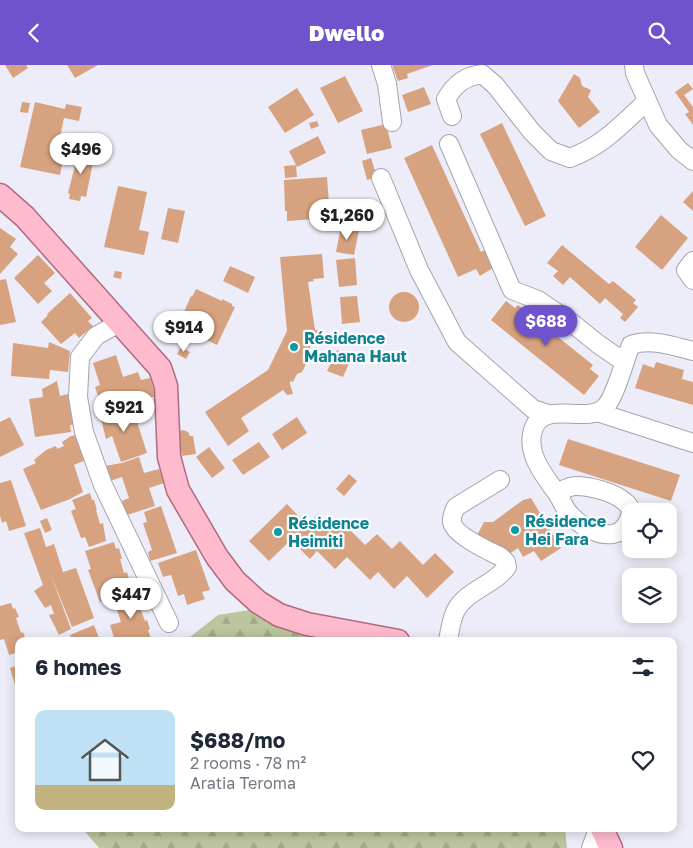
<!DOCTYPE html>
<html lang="en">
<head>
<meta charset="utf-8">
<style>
	:root { --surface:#fff; --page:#f2f2f3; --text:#1f2937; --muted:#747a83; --line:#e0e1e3; --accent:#6f53cd }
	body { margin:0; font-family:"Golos Text",sans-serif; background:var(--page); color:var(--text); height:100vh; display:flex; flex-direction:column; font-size:19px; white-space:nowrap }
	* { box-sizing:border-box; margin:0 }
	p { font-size:16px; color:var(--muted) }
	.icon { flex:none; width:28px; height:28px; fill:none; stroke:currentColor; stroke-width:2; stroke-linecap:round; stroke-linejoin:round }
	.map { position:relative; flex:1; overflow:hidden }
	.drawer { position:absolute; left:15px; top:572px; width:662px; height:195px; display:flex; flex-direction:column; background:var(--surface); border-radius:10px; box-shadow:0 2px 12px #0003 }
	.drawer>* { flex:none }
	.buttons { position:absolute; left:622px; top:438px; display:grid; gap:10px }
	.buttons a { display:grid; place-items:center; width:55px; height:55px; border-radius:10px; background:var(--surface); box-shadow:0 2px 12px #0003; font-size:25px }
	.price { position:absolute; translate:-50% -42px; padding:0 11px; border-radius:18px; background:#fff; color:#222; font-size:16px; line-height:32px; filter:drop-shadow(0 1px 2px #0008) }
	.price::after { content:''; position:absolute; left:50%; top:30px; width:15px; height:11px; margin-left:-8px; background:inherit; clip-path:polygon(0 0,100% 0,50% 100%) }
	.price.current { background:var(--accent); color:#fff }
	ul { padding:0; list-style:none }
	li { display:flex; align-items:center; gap:15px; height:125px; padding:0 20px }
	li+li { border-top:1px solid var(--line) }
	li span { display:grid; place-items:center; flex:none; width:140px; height:100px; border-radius:10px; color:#555 }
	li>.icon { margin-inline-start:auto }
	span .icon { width:60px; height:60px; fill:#fffc; stroke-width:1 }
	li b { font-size:21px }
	h2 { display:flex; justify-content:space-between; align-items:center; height:60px; padding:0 20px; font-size:21px }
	header { display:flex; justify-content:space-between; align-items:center; height:65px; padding:0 20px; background:var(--accent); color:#fff; font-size:22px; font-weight:800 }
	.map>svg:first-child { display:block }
</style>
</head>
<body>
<header><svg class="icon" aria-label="back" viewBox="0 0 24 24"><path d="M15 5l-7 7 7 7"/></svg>Dwello<svg class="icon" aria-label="search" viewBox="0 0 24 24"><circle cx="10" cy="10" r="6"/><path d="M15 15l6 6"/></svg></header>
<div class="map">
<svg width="693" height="783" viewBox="0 0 693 783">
	<defs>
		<pattern id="forest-firs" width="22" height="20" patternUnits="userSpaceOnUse" patternTransform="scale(1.25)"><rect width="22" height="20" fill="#bac69d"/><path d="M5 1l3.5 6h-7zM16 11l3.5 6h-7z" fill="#a0aa87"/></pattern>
	</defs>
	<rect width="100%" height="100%" fill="#ededf9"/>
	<path fill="url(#forest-firs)" d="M250,545L359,576H185L218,550Z
		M83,764H565L567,783H99Z"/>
	<path fill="#d7a27f" d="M5,0H26L28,3L13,13Z
		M67,0H98L75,13Z
		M392,0H433L407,9L408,13L398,16Z
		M574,9L580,13L582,21L591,25L588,32L600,47L579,63L558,36Z
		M345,11L363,46L338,58L320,23Z
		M688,18L693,24L684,30L693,42V60L685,49L689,47L675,27Z
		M424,22L431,39L408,47L402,30Z
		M297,23L314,50L285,68L268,42Z
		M22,37L30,38L28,48L20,47Z
		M35,37L65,44L66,39L82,42L79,56L64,53L57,86L65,87L60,110L20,102Z
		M317,56L319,61L311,64L309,58Z
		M502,58L546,151L525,161L480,69Z
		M386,59L392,83L367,89L361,65Z
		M318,71L326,88L297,102L289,86Z
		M432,80L481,187L487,184L496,201L480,211L476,204L458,212L404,93Z
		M79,85L95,88L86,132L81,131L80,136L69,134L70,129L68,128Z
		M371,93L377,112L367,115L362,96Z
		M296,100L297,112L285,113L284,101Z
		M327,112L330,153L287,156V146H285L284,115Z
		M118,121L147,127L139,165L149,167L144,190L104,182Z
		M693,126V146L683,137Z
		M168,143L185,146L178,178L161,174Z
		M661,150L688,173L662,205L635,182Z
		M341,161L359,165L354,190L336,187Z
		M0,163L16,174L10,182L18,189L0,209Z
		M562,180L609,219L613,216L636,235L633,238L638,242L625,257L620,253L623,249L605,233L600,239L570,212L563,220L553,211L558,206L547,198Z
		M322,189L324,213L313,214L314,216L308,217L315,265L320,266L321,270L317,274H311L312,278L308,287L309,293L302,307L297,309L293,317L290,316V319L293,329L287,330L283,325L241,353L249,366L228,381L205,347L268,305L287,266L280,192Z
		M38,190L55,208L44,218L52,226L38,239L14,213Z
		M355,193L357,220L339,222L336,195Z
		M230,201L255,212L248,228L223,216Z
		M115,206L122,207L121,214L113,212Z
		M6,214L16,257L0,260V215Z
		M196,224L222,236V234L232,239V241L235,242L217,280L178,261L191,231L192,232Z
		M389 242a15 15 0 1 1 30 0a15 15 0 1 1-30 0Z
		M70,228L92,253L88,256L93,261L79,273L75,268L61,279L41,257L48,250L47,249Z
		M357,231L360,257L342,259L340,232Z
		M506,236L515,243L518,240L593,300L590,304L599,311L584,330L491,255Z
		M49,277L70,286L68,307L50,305L49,314L11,311L13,278L48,283Z
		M181,282L190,287L186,294L177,289Z
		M337,285L352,292L343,312L327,306Z
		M116,290L123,312L138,307L141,315L150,313L156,331L103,346L95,322L100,320L93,298Z
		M656,297L684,305L682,314L693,317V340L635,323L643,299L654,303Z
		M57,316L60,331L68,329L74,360H70L71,367L35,372L29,334L43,332L42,324Z
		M132,341L147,388L121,397L112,371L106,374L100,350Z
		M10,352L24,380L0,392V357Z
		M297,352L307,368L282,385L272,369Z
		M183,365L188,367L190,371H193L196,389L182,391L178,367Z
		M77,370L86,395L74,400L83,427L70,434L41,445L23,404L36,398L34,395L46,385L56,381L57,384L64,381L62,377L71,371Z
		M568,374L680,410L671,436L559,400Z
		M259,377L270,392L243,410L232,395Z
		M209,382L225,403L212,413L196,392Z
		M139,392L144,408L159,404L164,418L149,423L155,441L127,450L122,436L129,433L122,412L110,416L105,401L122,398Z
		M349,409L357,416L344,431L336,424Z
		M11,415L26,461L9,466L6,456L2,458L0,451V418Z
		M90,428L92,435H94L97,445H96L100,459L103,458L106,476L89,482L85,472L81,473L71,446L76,444L72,435Z
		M531,433L561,483L541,496L534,486L523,492L518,483L506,491L475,474L484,457H493L523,435Z
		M287,439L307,460L318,449L336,466L344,459L365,480L377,469L392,484L400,476L423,500L435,488L454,507L427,533L407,511L394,524L378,507L370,515L347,492L335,504L317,486L310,494L291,475L269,496L249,476Z
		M161,441L177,488L150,496L148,487L152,485L143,458L147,457L144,447Z
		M47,453L52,465L45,468L40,456Z
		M40,463L46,482L54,479L63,507L76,503L94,553L72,562L51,510L71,564L59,570L49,550L54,549L51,540L45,543L34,526L43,520L24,468Z
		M114,477L116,484L119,483L122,494H120L124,508L127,507L130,517L128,518L131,524L113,530L114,532L100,537L88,505L91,504L85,486Z
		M196,485L210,525L202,527L205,534L187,540L184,529L178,531L171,510L163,512L158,498Z
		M140,525L144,534L141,535L143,542L140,543L145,556L147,555L150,564L148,565L151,573L144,576H115L110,560L121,557L117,545L123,543L120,531Z
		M11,538L13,544L15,543L19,552L16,553L21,568L23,567L26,575L19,576V587L9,590L4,574L0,575V541Z
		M94,560L100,576H72L70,570Z
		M19,600V630H18L10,603Z"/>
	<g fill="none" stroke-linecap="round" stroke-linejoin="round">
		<g stroke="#a3a4af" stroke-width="20">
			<path id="minor" d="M381,0L387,19L392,57
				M634,0L635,8L658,60L679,85L693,96
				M452,51L446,34C456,18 464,12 482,9L495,20L532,67L551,86L570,93C604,80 621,60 647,36
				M449,79L512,225L538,235L572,258L598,279L624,297
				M381,113L419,205L457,277L533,344L548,349
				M693,196L686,205L693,215
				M119,258L96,271L80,292L78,332L84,367L103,420L169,558
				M597,347L693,378
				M557,428C563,425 569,421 576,421C590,421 614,427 625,437C628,439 630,443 631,447
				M631,447C629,457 624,467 613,469C595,471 579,460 568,447C563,441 561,433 556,427C544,410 528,391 532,369C539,332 585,360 604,343C615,334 624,296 631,280C651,273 673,281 693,286
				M448,576C450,566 451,554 456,545C467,525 494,520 507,502L506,497L501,492C489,486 454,470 452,457C451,452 454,446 456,442L500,415
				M591,783L598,764"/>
		</g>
		<g stroke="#b26980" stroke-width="25">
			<path id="major" d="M0,130L25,152L160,303L166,321L169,392L178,425L217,492L235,516L258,537L279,550L307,559L398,576
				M602,764L611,783"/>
		</g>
		<use href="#minor" stroke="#fff" stroke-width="18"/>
		<use href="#major" stroke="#febbce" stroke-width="22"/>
	</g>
	<g fill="#0f9aa8" stroke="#fbfbfe" stroke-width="2">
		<circle cx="294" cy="282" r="5"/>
		<circle cx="515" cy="465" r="5"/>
		<circle cx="278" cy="467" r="5"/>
	</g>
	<g text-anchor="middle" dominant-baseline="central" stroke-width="4.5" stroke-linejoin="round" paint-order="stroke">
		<g font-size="16" font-weight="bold" fill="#0d838f" stroke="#fbfbfe" text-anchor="start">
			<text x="304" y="273">Résidence<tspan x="304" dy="18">Mahana Haut</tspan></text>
			<text x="525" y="456">Résidence<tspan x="525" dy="18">Hei Fara</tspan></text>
			<text x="288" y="458">Résidence<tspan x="288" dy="18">Heimiti</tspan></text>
		</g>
	</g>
</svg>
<div class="buttons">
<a><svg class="icon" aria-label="locate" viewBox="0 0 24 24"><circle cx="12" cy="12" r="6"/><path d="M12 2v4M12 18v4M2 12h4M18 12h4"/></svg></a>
<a><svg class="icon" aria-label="layers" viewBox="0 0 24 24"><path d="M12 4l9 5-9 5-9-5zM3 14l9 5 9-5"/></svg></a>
</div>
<b class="price" style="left:81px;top:110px">$496</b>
<b class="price" style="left:347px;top:176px">$1,260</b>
<b class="price current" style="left:546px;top:282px">$688</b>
<b class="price" style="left:184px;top:288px">$914</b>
<b class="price" style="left:124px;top:368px">$921</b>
<b class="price" style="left:131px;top:555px">$447</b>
<section class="drawer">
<h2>6 homes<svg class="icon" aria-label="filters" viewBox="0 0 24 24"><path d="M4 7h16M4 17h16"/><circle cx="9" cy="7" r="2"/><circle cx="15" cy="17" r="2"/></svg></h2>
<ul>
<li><span style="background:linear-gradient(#bfe0f5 75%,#c2b280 0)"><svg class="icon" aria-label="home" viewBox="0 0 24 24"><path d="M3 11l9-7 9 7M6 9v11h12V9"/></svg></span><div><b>$688/mo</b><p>2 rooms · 78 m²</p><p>Aratia Teroma</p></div><svg class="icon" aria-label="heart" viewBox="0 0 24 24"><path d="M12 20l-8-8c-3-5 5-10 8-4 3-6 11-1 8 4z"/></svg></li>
</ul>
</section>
</div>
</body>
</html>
